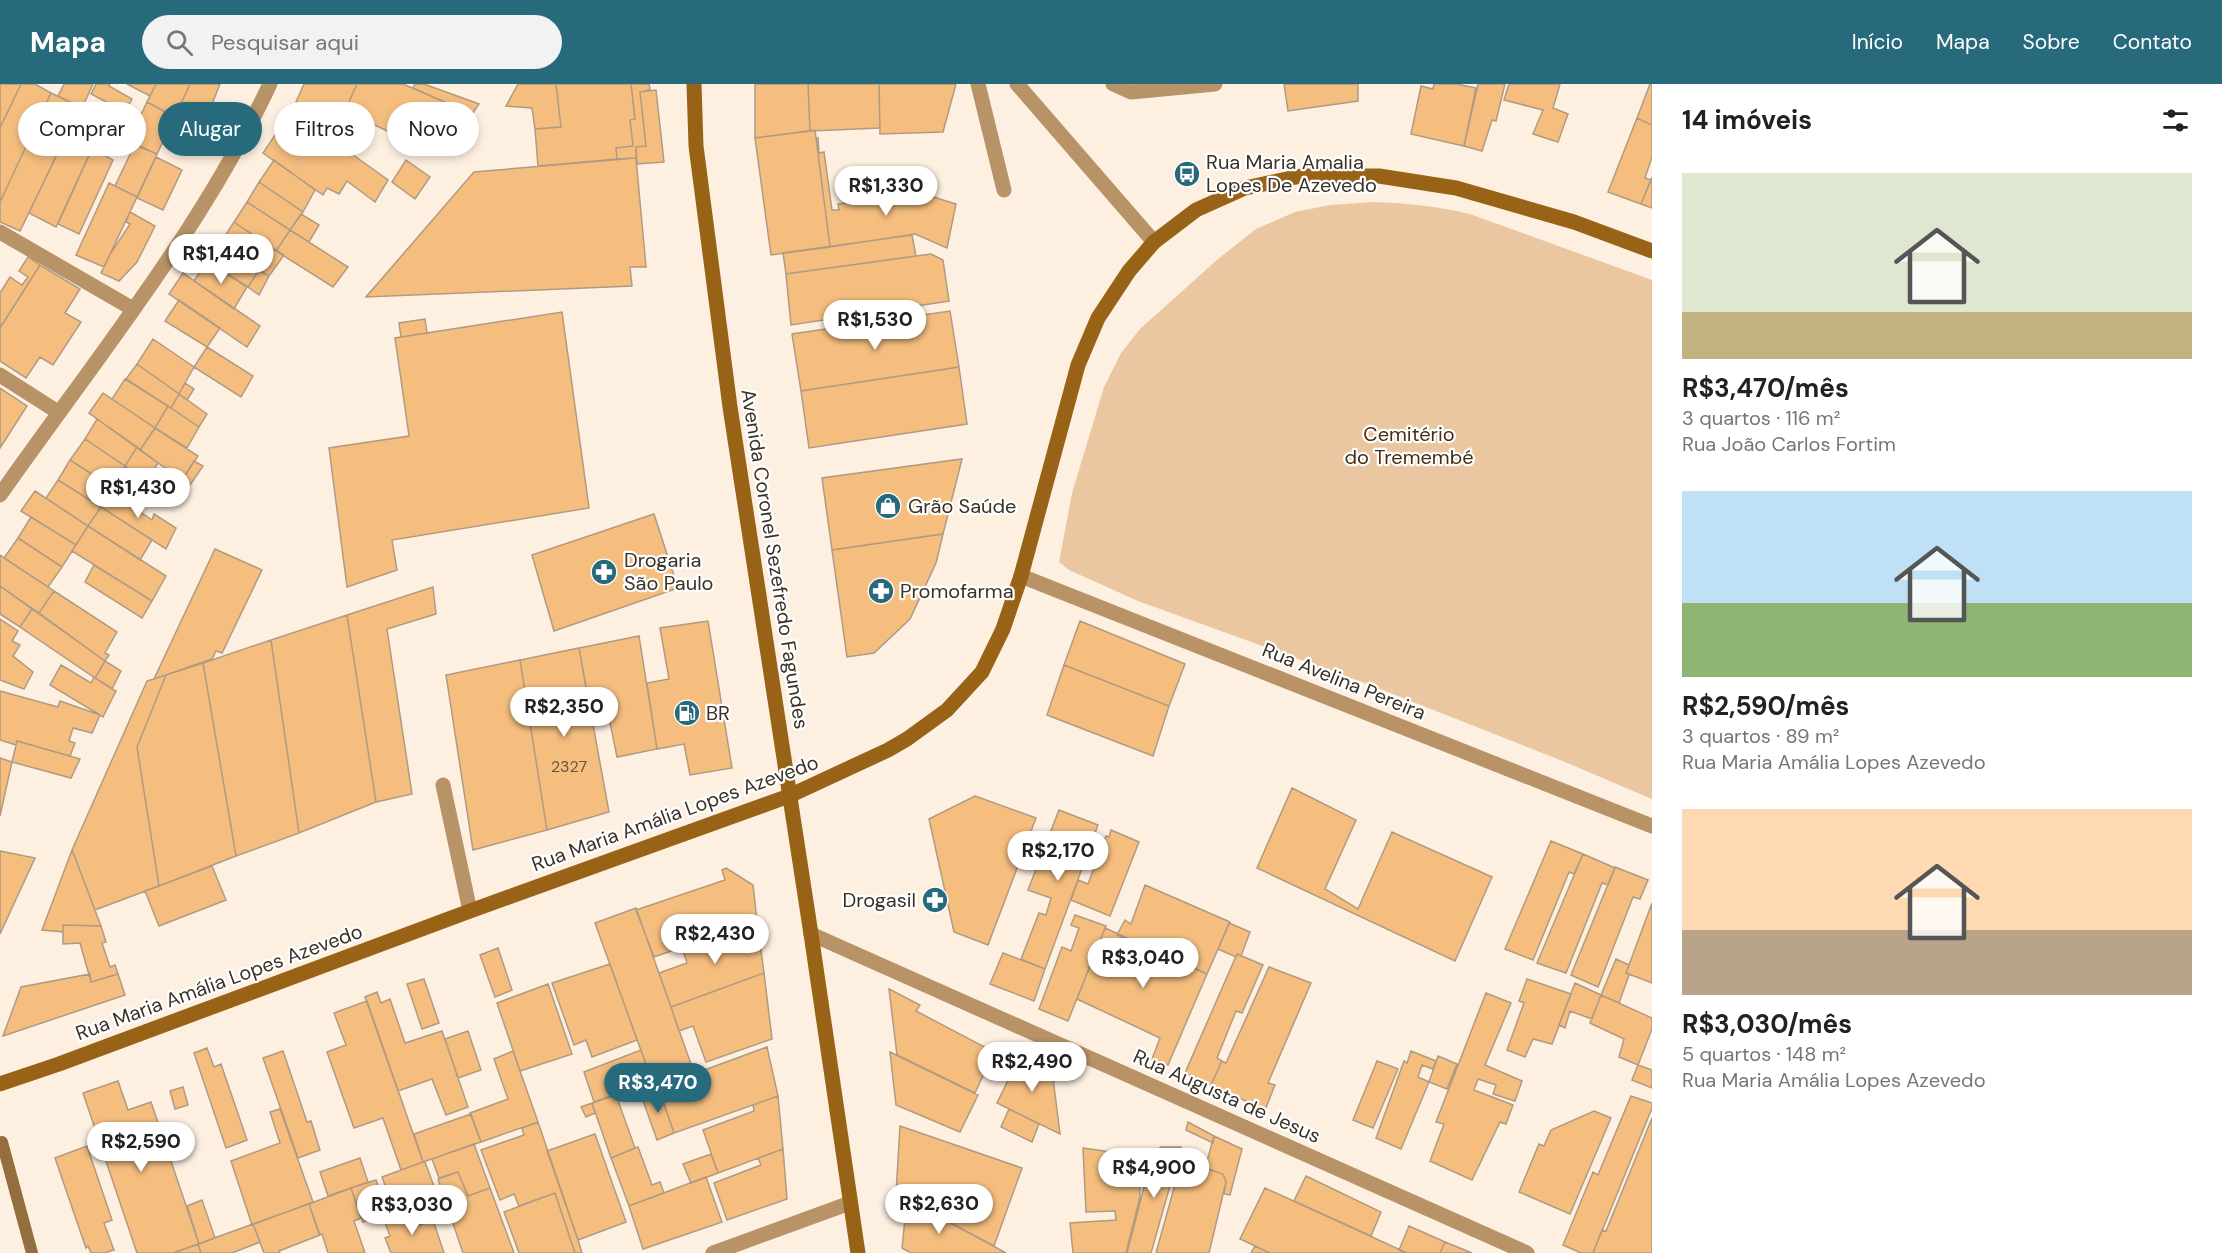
<!DOCTYPE html>
<html lang="pt">
<head>
<meta charset="utf-8">
<style>
	:root { --surface:#fff; --page:#f2f2f2; --text:#222; --muted:#767676; --accent:#276a7c }
	body { margin:0; font-family:"DM Sans",sans-serif; background:var(--page); color:var(--text); height:100vh; display:flex; flex-direction:column; font-size:22px; white-space:nowrap }
	* { box-sizing:border-box; margin:0 }
	p { font-size:20px; color:var(--muted) }
	.icon { flex:none; width:33px; height:33px; fill:none; stroke:currentColor; stroke-width:2; stroke-linecap:round; stroke-linejoin:round }
	.map { position:relative; flex:1; overflow:hidden }
	.drawer { display:flex; flex-direction:column; background:var(--surface); width:570px }
	.drawer>* { flex:none }
	.top-card { position:absolute; left:18px; top:18px; width:570px; height:54px; display:flex; gap:12px }
	.price { position:absolute; translate:-50% -51px; padding:0 14px; border-radius:21px; background:#fff; color:#222; font-size:20px; line-height:39px; filter:drop-shadow(0 2px 3px #0008) }
	.price::after { content:''; position:absolute; left:50%; top:36px; width:18px; height:14px; margin-left:-9px; background:inherit; clip-path:polygon(0 0,100% 0,50% 100%) }
	.price.current { background:var(--accent); color:#fff }
	ul { padding:0; list-style:none }
	li { display:grid; align-content:center; gap:12px; height:318px; padding:0 30px }
	li span { display:grid; place-items:center; height:186px; border-radius:0px; color:#555 }
	li>.icon { margin-inline-start:auto }
	span .icon { width:108px; height:108px; fill:#fffc; stroke-width:1 }
	li b { font-size:26px }
	h2 { display:flex; justify-content:space-between; align-items:center; height:72px; padding:0 30px; font-size:26px }
	.pill { padding:0 21px; border-radius:27px; background:var(--surface); box-shadow:0 3px 9px #0003; font-size:21px; line-height:54px }
	.pill.current { background:var(--accent); color:#fff }
	header { display:flex; align-items:center; gap:36px; box-sizing:border-box; height:84px; padding:0 30px; background:var(--accent); color:#fff }
	header strong { font-size:28px }
	nav { display:flex; gap:33px; margin-inline-start:auto; font-size:21px }
	.search { width:420px; height:54px; background:var(--page); display:flex; align-items:center; gap:15px; box-sizing:border-box; padding:0 21px; border-radius:33px; color:var(--muted); font-size:22px }
	main { display:flex; flex:1; min-height:0 }
	.map>svg:first-child { display:block }
</style>
</head>
<body>
<header>
<strong>Mapa</strong>
<div class="search"><svg class="icon" aria-label="search" viewBox="0 0 24 24"><circle cx="10" cy="10" r="6"/><path d="M15 15l6 6"/></svg>Pesquisar aqui</div>
<nav><a>Início</a><a>Mapa</a><a>Sobre</a><a>Contato</a></nav>
</header>
<main>
<div class="map">
<svg width="1652" height="1169" viewBox="0 0 1652 1169">
	<rect width="100%" height="100%" fill="#fef0e1"/>
	<path fill="#eac7a1" d="M1373,118C1407,119 1437,122 1470,130L1652,196V715L1565,678L1365,599L1138,517L1069,486L1059,478L1072,409L1104,303L1121,269L1140,245L1218,175L1256,145L1295,128L1330,121Z"/>
	<g fill="none" stroke-linecap="round" stroke-linejoin="round">
		<path stroke="#956e3f" stroke-width="12" d="M2,1058L32,1169"/>
	</g>
	<path fill="#f5be7f" stroke="#b09a82" stroke-width="1.5" d="M0,0H21L0,44Z
		M21,0H35L51,9L0,118V44Z
		M64,0H93L82,24L58,12Z
		M96,0H110L109,2L132,15L125,28L91,10Z
		M127,0H156L150,12Z
		M156,0H190L175,33L147,18Z
		M190,0H220L199,53L172,39Z
		M304,0H357L332,56L312,42L318,29L296,18Z
		M357,0H403L458,24L437,70L368,38L361,53L348,47L342,63L332,56Z
		M415,0H424L479,20L460,48L449,44L458,24L413,4Z
		M518,0H556L561,43L535,45L532,24L506,22Z
		M556,0H631L635,35L630,36L633,62L616,64L617,75L538,82L535,45L561,43Z
		M631,0H649L650,6L640,8L646,62L636,63V74L617,75L616,64L633,62L630,36L635,35Z
		M755,0H808L810,47L755,54Z
		M808,0H879L880,44L810,47Z
		M879,0H956L943,48L880,50Z
		M1284,0H1358V17L1288,27Z
		M1434,0H1457L1476,4L1464,62L1411,50L1421,2L1433,5Z
		M1478,0H1505L1496,37L1492,36L1482,67L1464,62Z
		M1509,0H1560L1553,24L1568,30L1558,58L1533,50L1543,26L1504,16Z
		M1650,0H1652V41L1637,34Z
		M656,6L664,78L637,80L636,63L646,62L640,8Z
		M51,9L80,23L74,36L58,28L51,42L67,50L20,147L0,138V118Z
		M147,18L175,33L157,70L128,58Z
		M80,23L105,36L56,143L29,129L66,51L88,61L93,48L72,38Z
		M1637,34L1652,41V73L1645,94L1651,96L1641,120L1608,108Z
		M303,35L388,96L375,118L347,97L339,110L327,104L323,111L263,69L277,48L288,56Z
		M105,36L131,49L123,70L107,62L102,70L113,76L79,150L58,140Z
		M815,46L830,163L771,171L755,54Z
		M816,54H818L819,69L824,68L832,126H839L838,120L924,110L956,120L947,164L915,150L830,163Z
		M135,60L157,70L137,113L115,102Z
		M156,73L182,86L163,126L137,114Z
		M636,74L646,183H630L632,202L366,213L474,88Z
		M274,76L315,106L303,128L259,98Z
		M406,76L430,93L415,115L392,98Z
		M1652,93V124L1641,120Z
		M259,98L303,128L290,146L247,118Z
		M109,99L137,113L104,183L76,171Z
		M247,118L290,146L276,167L234,138Z
		M130,128L155,142L137,178L119,197L101,189L109,172L130,140L126,138Z
		M301,130L319,141L309,158L290,146Z
		M234,138L274,165L260,187L221,158Z
		M290,146L348,183L333,203L276,167Z
		M912,151L916,172L786,190L783,169Z
		M219,157L259,186L248,203L207,177Z
		M274,165L284,171L269,192L260,187Z
		M931,170L943,176L949,217L791,241L786,190Z
		M28,173L40,181L0,244V209L10,193L22,201L28,193L19,187Z
		M207,177L247,203L234,225L194,197Z
		M40,181L80,205L65,229L81,238L53,281L40,273L26,294L0,277V244Z
		M259,186L269,192L259,211L248,203Z
		M183,189L260,242L247,263L169,210Z
		M179,216L220,244L207,263L165,237Z
		M950,227L959,283L801,307L792,250Z
		M562,228L589,424L392,456L397,486L347,503L329,364L409,352L395,254Z
		M425,235L427,249L401,253L399,239Z
		M153,255L194,283L179,310L137,280Z
		M207,263L253,292L241,313L194,283Z
		M137,280L179,310L171,324L126,295Z
		M959,283L967,340L809,364L801,307Z
		M125,295L168,322L155,344L112,315Z
		M185,299L194,305L187,316L179,310Z
		M0,304L27,322L0,364Z
		M103,309L155,344L140,366L89,329Z
		M179,310L207,330L199,343L171,324Z
		M168,322L199,343L187,364L155,344Z
		M97,335L137,363L125,382L85,355Z
		M155,344L198,372L182,396L140,366Z
		M85,355L125,382L112,403L70,376Z
		M137,363L158,379L147,398L125,382Z
		M962,375L943,450L832,466L822,394Z
		M70,376L112,403L101,423L58,396Z
		M194,377L203,382L190,401L182,396Z
		M58,396L101,423L88,442L46,414Z
		M112,403L132,416L129,420L152,436L154,430L176,444L166,465L101,423Z
		M35,407L88,442L76,461L21,427Z
		M101,423L152,456L140,476L88,442Z
		M654,430L678,504L554,547L532,471Z
		M31,433L76,461L62,483L18,454Z
		M88,442L166,492L152,517L72,467Z
		M943,450L936,479L910,535L874,569L847,573L832,466Z
		M18,454L62,483L48,503L4,474Z
		M215,465L262,486L222,569L216,567L212,575L154,595Z
		M0,471L54,507L39,529L0,502Z
		M94,481L152,517L142,534L85,498Z
		M0,502L32,525L20,543L0,530Z
		M433,503L436,530L387,545L412,710L376,718L347,531Z
		M54,507L117,548L105,569L109,571L105,577L39,529Z
		M32,525L105,577L95,594L20,543Z
		M347,531L376,718L299,749L271,556Z
		M0,535L18,547L12,557L20,561L13,572L33,588L24,605L0,596Z
		M708,537L732,684L690,691L684,660L657,665L647,599L669,595L660,544Z
		M1080,537L1185,580L1169,622L1064,581Z
		M639,552L657,665L617,673L609,633L592,637L579,564Z
		M271,556L299,749L236,772L203,579Z
		M579,564L609,728L547,746L520,576Z
		M520,576L547,746L473,766L446,591Z
		M105,577L121,587L112,605L95,594Z
		M203,579L236,772L159,802L137,663L166,591Z
		M61,581L91,599L94,593L116,607L103,633L50,601Z
		M1064,581L1169,622L1153,672L1047,631Z
		M166,591L137,663L159,802L95,826L72,766L147,597Z
		M0,607L58,623L60,617L100,631L92,649L73,644L69,657L75,659L70,672L17,657L16,661L0,656Z
		M17,657L80,675L71,694L12,678Z
		M0,674L12,678L0,732Z
		M1292,704L1356,736L1325,805L1358,825L1392,748L1492,793L1455,877L1257,784Z
		M975,712L1036,734L988,861L954,848L929,735Z
		M1059,726L1098,741L1045,885L1021,875L1039,829L1046,831L1051,814L1028,806L1048,754L1072,763L1074,756L1050,749Z
		M1111,746L1139,758L1110,832L1071,816L1078,796L1088,800L1106,752L1109,753Z
		M1551,757L1583,770L1574,790L1569,788L1533,876L1505,865Z
		M72,766L101,842L63,841V848L42,846Z
		M0,767L35,774L0,850Z
		M1583,770L1615,784L1608,801L1602,799L1566,889L1537,879Z
		M212,782L226,816L159,842L145,807Z
		M1615,783L1648,796L1640,815L1633,813L1598,903L1571,891Z
		M726,784L753,801L757,837L654,873L636,826L725,796L722,786Z
		M1145,801L1230,838L1207,890L1117,851L1125,836L1131,840Z
		M1652,819V899L1626,889Z
		M636,824L692,983L652,997L595,839Z
		M1075,831L1106,842L1068,937L1039,925L1062,863L1071,867L1079,844L1071,841Z
		M757,837L764,889L671,923L659,889L687,879L682,863Z
		M1229,839L1250,848L1241,872L1237,870L1236,873L1218,865Z
		M63,841L101,842L106,858L102,859L110,883L115,881L118,890L91,898L80,859L63,860Z
		M1105,844L1207,890L1168,981L1152,975L1160,954L1077,915Z
		M498,864L512,906L495,913L480,871Z
		M1003,869L1045,885L1034,917L990,900Z
		M1237,870L1263,881L1242,929L1236,927L1217,974L1222,977L1211,1001L1185,989Z
		M1616,875L1629,881L1626,889L1629,891L1619,919L1601,911Z
		M610,880L637,956L592,973L586,956L574,961L552,899Z
		M1269,883L1311,899L1268,999L1275,1001L1265,1026L1211,1001L1222,977L1226,979Z
		M764,889L772,955L706,978L693,942L679,947L671,923Z
		M90,890L91,898L118,890L125,911L3,952L21,903Z
		M424,895L439,939L422,945L407,900Z
		M1527,895L1571,910L1552,960L1533,955L1525,973L1507,966L1524,919L1519,917Z
		M1575,899L1601,911L1592,935L1570,927L1565,944L1559,941Z
		M548,900L572,970L520,987L497,919Z
		M889,905L920,921L916,927L994,968L975,1009L897,971Z
		M377,908L381,919L390,915L405,959L442,947L468,1023L446,1031L432,995L398,1007L365,913Z
		M1486,909L1511,919L1485,981L1522,997L1515,1017L1493,1010L1496,1001L1478,995L1474,1006L1513,1021L1506,1040L1500,1038L1472,1096L1430,1077L1444,1040L1436,1038Z
		M1601,911L1652,934V945L1638,981L1619,973L1624,955L1590,939Z
		M367,917L423,1078L401,1086L383,1034L354,1044L327,968L346,961L334,929Z
		M468,947L481,986L458,994L445,955Z
		M767,963L778,1012L674,1049L658,1003Z
		M207,964L214,983L221,980L247,1056L226,1064L194,969Z
		M641,966L652,997L594,1018L584,988Z
		M283,967L307,1038L311,1037L320,1066L298,1074L263,974Z
		M513,967L538,1038L481,1058L470,1029L508,1015L494,975Z
		M1411,967L1436,977L1433,985L1422,981L1418,993L1429,998L1401,1065L1376,1054L1404,977L1407,979Z
		M890,968L978,1011L960,1048L896,1021Z
		M1021,970L1052,986L1060,1050L997,1019Z
		M1438,972L1457,980L1447,1005L1429,998Z
		M1377,977L1398,985L1373,1044L1353,1036Z
		M1638,981L1652,986V1004L1632,996Z
		M118,997L128,1026L151,1018L199,1160L173,1169H137L83,1009Z
		M183,1003L188,1021L175,1025L170,1007Z
		M659,1005L674,1049L657,1056L641,1011Z
		M616,1011L635,1064L611,1074L592,1019Z
		M778,1012L783,1065L718,1089L703,1046L754,1027L753,1021Z
		M1631,1012L1652,1019V1024L1593,1169H1581L1563,1161L1593,1088L1598,1091Z
		M592,1019L595,1029L586,1033L581,1023Z
		M280,1025L313,1118L252,1141L231,1077L280,1059L270,1028Z
		M1009,1025L1039,1040L1032,1058L1001,1043Z
		M1594,1027L1611,1034L1570,1130L1519,1108L1539,1060L1544,1062L1551,1046Z
		M471,1030L481,1058L423,1078L414,1050Z
		M1652,1034V1169H1593L1602,1146L1606,1147Z
		M538,1038L578,1156L582,1169H575L555,1109L519,1122L514,1110L500,1116L481,1066L524,1051L522,1044Z
		M1188,1038L1214,1052L1213,1059L1186,1046Z
		M900,1042L1022,1084L994,1162L896,1110Z
		M595,1050L626,1138L578,1156L547,1067Z
		M1214,1052L1242,1065L1230,1111L1224,1110L1226,1098L1223,1090L1205,1084Z
		M474,1060L490,1104L468,1112L458,1088L439,1094L432,1075Z
		M87,1062L112,1136L104,1139L114,1166L104,1169H91L88,1162L86,1164L55,1074Z
		M638,1063L652,1101L660,1098L664,1109L629,1122L611,1074Z
		M1161,1063H1181L1151,1169H1127L1153,1068Z
		M1083,1064L1139,1072L1140,1113L1126,1169H1073L1070,1139L1116,1136L1115,1127L1086,1128Z
		M783,1065L787,1115L727,1136L714,1099L761,1081L758,1074Z
		M711,1070L718,1089L691,1099L683,1080Z
		M360,1074L368,1098L328,1112L320,1088Z
		M423,1078H425L435,1105L392,1120L382,1093Z
		M1187,1080H1191L1223,1090L1226,1098L1209,1169H1156L1179,1086Z
		M458,1088L468,1112L490,1104L514,1169H463L438,1095Z
		M1306,1092L1381,1128L1371,1152L1294,1117Z
		M706,1093L722,1138L643,1165L629,1122Z
		M376,1096L387,1130L363,1138L351,1104Z
		M351,1104L361,1134L354,1137L365,1169H328L322,1150H319L309,1120Z
		M1265,1104L1300,1120L1407,1169H1270L1240,1155Z
		M555,1109L575,1169H519L504,1128Z
		M202,1116L215,1154L199,1160L187,1122Z
		M907,1116L960,1144L1006,1169H911L902,1164Z
		M309,1120L320,1151L279,1167L280,1169H264L253,1140Z
		M412,1126L417,1142L433,1136L444,1169H391L385,1154L390,1152L384,1136Z
		M253,1140L260,1158L232,1169H201L198,1160Z
		M1409,1142L1445,1158L1440,1169H1407L1399,1166Z
		M1445,1158L1472,1169H1440Z
		M198,1160L201,1169H173Z
		M1255,1162L1270,1169H1251Z"/>
	<g fill="none" stroke-linecap="round" stroke-linejoin="round">
		<path stroke="#b89368" stroke-width="15" d="M978,0L1004,106
			M1113,0L1131,8L1215,0
			M443,701L470,827"/>
		<path stroke="#b89368" stroke-width="15" d="M1017,0L1154,158
			M0,148L133,225
			M0,291L58,328
			M0,411C94,277 200,148 270,0
			M1021,492L1652,742
			M811,850L1527,1169
			M713,1169L850,1119"/>
		<path stroke="#996317" stroke-width="15" d="M694,0L696,62L730,323L811,850L858,1169
			M0,1000L59,980L470,827L789,712L888,666L907,655L947,626L982,588L1003,545L1021,492L1078,281L1098,234L1129,187L1154,158L1196,126L1245,104L1301,92H1379L1456,104L1574,138L1652,167"/>
	</g>
	<defs>
		<g id="bus-disc" transform="scale(1.35)"><circle r="9.5" fill="#276a7c" stroke="#fff"/><path d="M-5-6H5V4H4V6H2V4H-2V6H-4V4H-5ZM-3.5-4V0h7V-4ZM-3.5 1.2v1.5H-2V1.2ZM2 1.2v1.5H3.5V1.2Z" fill="#fff"/></g>
		<g id="shop-disc" transform="scale(1.35)"><circle r="9.5" fill="#276a7c" stroke="#fff"/><path d="M-5-2.5h2.3a2.7 3.5 0 0 1 5.4 0H5L5.5 6h-11ZM-1.5-2.5h3a1.5 2.3 0 0 0-3 0Z" fill="#fff"/></g>
		<g id="pharmacy-disc" transform="scale(1.35)"><circle r="9.5" fill="#276a7c" stroke="#fff"/><path d="M-2-6h4v4h4v4h-4v4h-4v-4h-4v-4h4Z" fill="#fff"/></g>
		<g id="fuel-disc" transform="scale(1.35)"><circle r="9.5" fill="#276a7c" stroke="#fff"/><path d="M-5.5-6h7V0h2V4h1.3V-2.5L3-4.5l.8-.8L6-3V5H2.5V1h-1V6h-7ZM-4.2-4.7v3.2H.2V-4.7Z" fill="#fff"/></g>
	</defs>
	<g fill-rule="evenodd">
		<use href="#bus-disc" x="1187" y="90"/>
		<use href="#shop-disc" x="888" y="422"/>
		<use href="#pharmacy-disc" x="604" y="488"/>
		<use href="#pharmacy-disc" x="881" y="507"/>
		<use href="#fuel-disc" x="687" y="629"/>
		<use href="#pharmacy-disc" x="935" y="816"/>
	</g>
	<g text-anchor="middle" dominant-baseline="central" stroke-width="4.5" stroke-linejoin="round" paint-order="stroke">
		<g font-size="16" fill="#69543d">
			<text x="569" y="682">2327</text>
		</g>
		<g font-size="20" fill="#3a3127" stroke="#fff" text-anchor="start">
			<text x="1206" y="78">Rua Maria Amalia<tspan x="1206" dy="23">Lopes De Azevedo</tspan></text>
			<text x="908" y="422">Grão Saúde</text>
			<text x="624" y="476">Drogaria<tspan x="624" dy="23">São Paulo</tspan></text>
			<text x="900" y="507">Promofarma</text>
			<text x="706" y="629">BR</text>
			<text x="916" y="816" text-anchor="end">Drogasil</text>
		</g>
		<g font-size="20" fill="#452e13" stroke="#fff">
			<text x="1409" y="350">Cemitério<tspan x="1409" dy="23">do Tremembé</tspan></text>
		</g>
		<g font-size="20" fill="#3a3127" stroke="#fff">
			<text transform="translate(775 475) rotate(81)">Avenida Coronel Sezefredo Fagundes</text>
			<text transform="translate(1344 597) rotate(22)">Rua Avelina Pereira</text>
			<text transform="translate(675 729) rotate(-20)">Rua Maria Amália Lopes Azevedo</text>
			<text transform="translate(219 898) rotate(-20)">Rua Maria Amália Lopes Azevedo</text>
			<text transform="translate(1227 1012) rotate(24)">Rua Augusta de Jesus</text>
		</g>
	</g>
</svg>
<b class="price" style="left:886px;top:133px">R$1,330</b>
<b class="price" style="left:221px;top:201px">R$1,440</b>
<b class="price" style="left:875px;top:267px">R$1,530</b>
<b class="price" style="left:138px;top:435px">R$1,430</b>
<b class="price" style="left:564px;top:654px">R$2,350</b>
<b class="price" style="left:1058px;top:798px">R$2,170</b>
<b class="price" style="left:715px;top:881px">R$2,430</b>
<b class="price" style="left:1143px;top:905px">R$3,040</b>
<b class="price" style="left:1032px;top:1009px">R$2,490</b>
<b class="price current" style="left:658px;top:1030px">R$3,470</b>
<b class="price" style="left:141px;top:1089px">R$2,590</b>
<b class="price" style="left:1154px;top:1115px">R$4,900</b>
<b class="price" style="left:939px;top:1151px">R$2,630</b>
<b class="price" style="left:412px;top:1152px">R$3,030</b>
<div class="top-card">
<a class="pill">Comprar</a>
<a class="pill current">Alugar</a>
<a class="pill">Filtros</a>
<a class="pill">Novo</a>
</div>
</div>
<section class="drawer">
<h2>14 imóveis<svg class="icon" aria-label="filters" viewBox="0 0 24 24"><path d="M4 7h16M4 17h16"/><circle cx="9" cy="7" r="2"/><circle cx="15" cy="17" r="2"/></svg></h2>
<ul>
<li><span style="background:linear-gradient(#dfe7d0 75%,#c2b280 0)"><svg class="icon" aria-label="home" viewBox="0 0 24 24"><path d="M3 11l9-7 9 7M6 9v11h12V9"/></svg></span><div><b>R$3,470/mês</b><p>3 quartos · 116 m²</p><p>Rua João Carlos Fortim</p></div></li>
<li><span style="background:linear-gradient(#bfe0f5 60%,#8fb573 0)"><svg class="icon" aria-label="home" viewBox="0 0 24 24"><path d="M3 11l9-7 9 7M6 9v11h12V9"/></svg></span><div><b>R$2,590/mês</b><p>3 quartos · 89 m²</p><p>Rua Maria Amália Lopes Azevedo</p></div></li>
<li><span style="background:linear-gradient(#ffd9b3 65%,#b9a48a 0)"><svg class="icon" aria-label="home" viewBox="0 0 24 24"><path d="M3 11l9-7 9 7M6 9v11h12V9"/></svg></span><div><b>R$3,030/mês</b><p>5 quartos · 148 m²</p><p>Rua Maria Amália Lopes Azevedo</p></div></li>
</ul>
</section>
</main>
</body>
</html>
